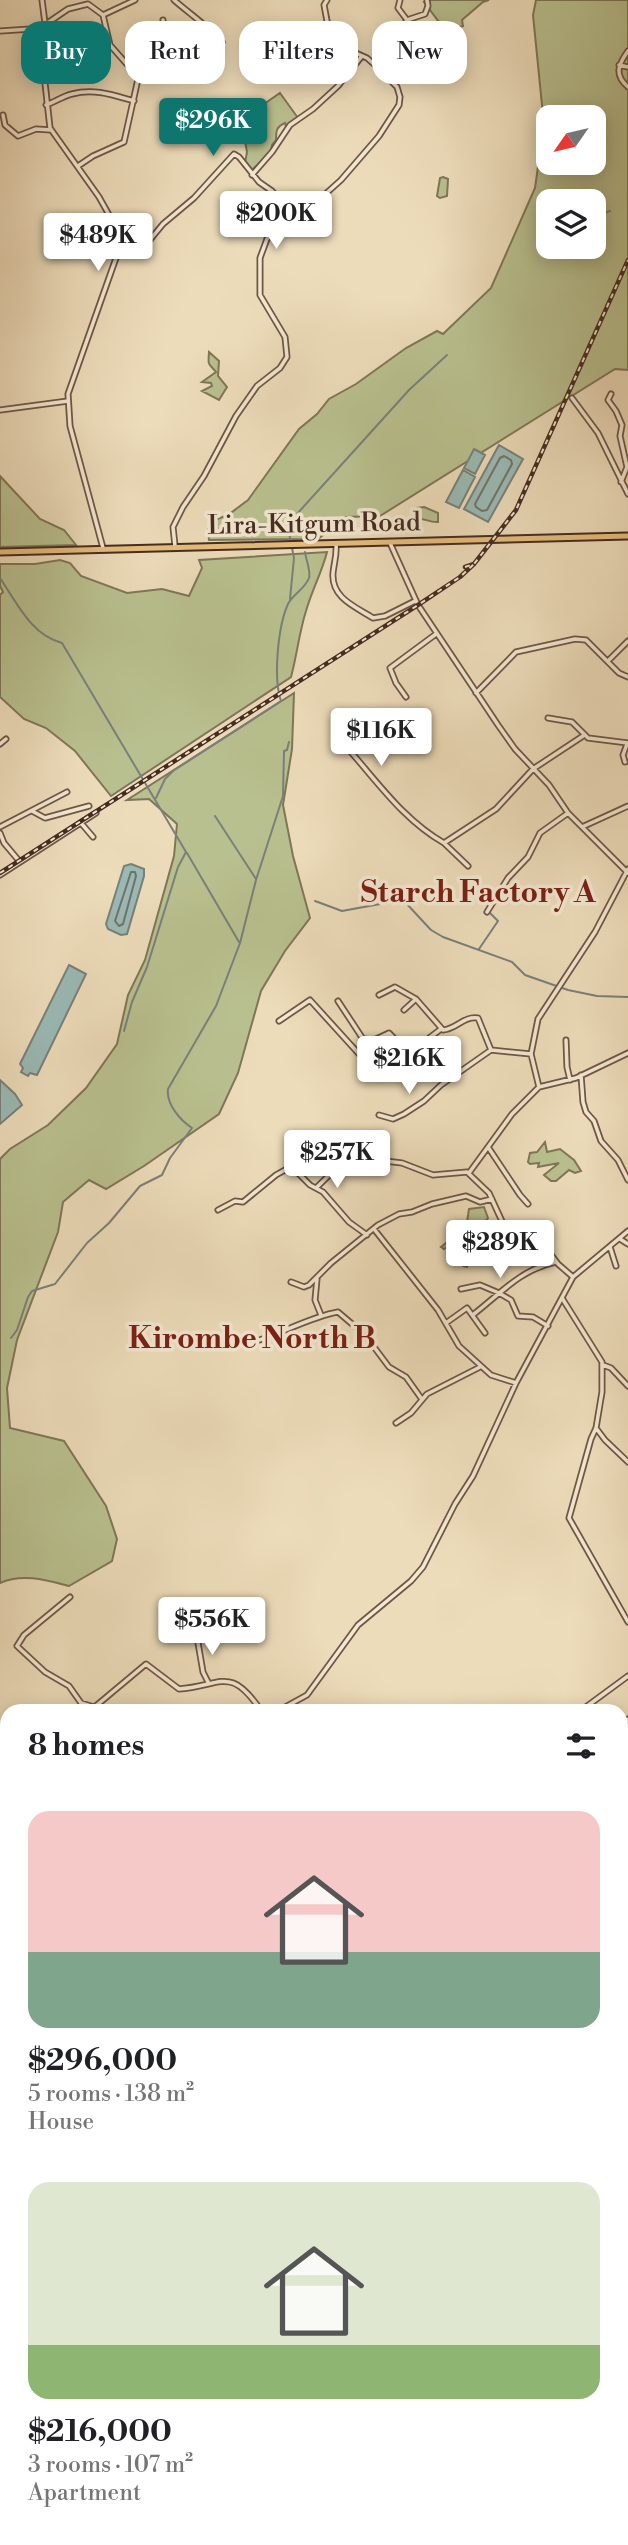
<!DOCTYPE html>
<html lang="en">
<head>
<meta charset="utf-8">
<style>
	:root { --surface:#fff; --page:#f6f6f6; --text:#202124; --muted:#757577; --accent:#0f766e }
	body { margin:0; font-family:"Libre Bodoni",serif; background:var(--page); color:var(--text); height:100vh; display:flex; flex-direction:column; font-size:26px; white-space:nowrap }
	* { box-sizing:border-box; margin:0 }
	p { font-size:23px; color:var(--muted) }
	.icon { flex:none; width:38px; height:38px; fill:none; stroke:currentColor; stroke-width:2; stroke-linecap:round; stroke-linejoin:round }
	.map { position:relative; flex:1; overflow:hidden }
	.sheet { position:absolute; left:0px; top:1704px; width:628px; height:842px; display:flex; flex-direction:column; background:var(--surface); border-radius:21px 21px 0 0; box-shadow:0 4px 18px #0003 }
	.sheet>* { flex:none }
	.hud { position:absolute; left:21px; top:21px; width:586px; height:63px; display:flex; gap:14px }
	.needle { width:46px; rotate:236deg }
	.buttons { position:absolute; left:536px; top:105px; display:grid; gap:14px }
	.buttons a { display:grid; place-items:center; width:70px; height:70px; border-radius:14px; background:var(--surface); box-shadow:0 4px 18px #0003; font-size:35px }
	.price { position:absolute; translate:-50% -60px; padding:0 16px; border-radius:7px; background:#fff; color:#222; font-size:23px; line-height:46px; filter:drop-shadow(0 2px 4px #0008) }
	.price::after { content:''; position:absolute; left:50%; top:42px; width:21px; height:16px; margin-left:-10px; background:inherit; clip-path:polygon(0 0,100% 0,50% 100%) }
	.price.on { background:var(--accent); color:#fff }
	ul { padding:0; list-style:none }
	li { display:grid; align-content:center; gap:14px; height:371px; padding:0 28px }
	li span { display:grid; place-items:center; height:217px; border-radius:21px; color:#555 }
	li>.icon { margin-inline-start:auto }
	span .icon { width:126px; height:126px; fill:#fffc; stroke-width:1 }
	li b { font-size:30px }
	h2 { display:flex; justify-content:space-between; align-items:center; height:84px; padding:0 28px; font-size:30px }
	.chip { padding:0 24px; border-radius:21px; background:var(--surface); box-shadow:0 4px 18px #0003; font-size:24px; line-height:63px }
	.chip.on { background:var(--accent); color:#fff }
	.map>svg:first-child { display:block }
</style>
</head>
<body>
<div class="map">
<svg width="628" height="2545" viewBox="0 0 628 2545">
	<rect width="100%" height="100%" fill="#eddcba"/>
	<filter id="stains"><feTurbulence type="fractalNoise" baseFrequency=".00286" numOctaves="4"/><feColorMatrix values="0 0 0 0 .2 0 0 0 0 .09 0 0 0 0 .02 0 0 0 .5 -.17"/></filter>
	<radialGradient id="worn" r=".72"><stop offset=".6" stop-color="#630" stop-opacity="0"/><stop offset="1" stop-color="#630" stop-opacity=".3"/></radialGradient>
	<path fill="#b9c08f" stroke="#7f7658" stroke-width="2" fill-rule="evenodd" d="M427,0H489L483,2L462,20L463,26L457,28L453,24L445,30L424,2Z
		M536,0H628V370L615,369L380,516L346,517L318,539L209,540L208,529L217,519L228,515L248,500L299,429L317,414L329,399L356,384L406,348L437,331L443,334L491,288L535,188L544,125L533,15ZM548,117H593V163H548ZM548,201H593V247H548Z
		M280,93L298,118L286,127L285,123C276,127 276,131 276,140L272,145L271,152L251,171L245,163L247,152L243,130L267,102Z
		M443,177L448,179L447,196L440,198L437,196L440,178Z
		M209,352L219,361L218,376L227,387L219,400L202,391L212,386L211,383L202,382L216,372C208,362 208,367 209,352Z
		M0,476L40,519L64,530L76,545L0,547Z
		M424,507L438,513V522C430,523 422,517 412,518L417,508Z
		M327,552C322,572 312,590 306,611C299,633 297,655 291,677L111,796L75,751L46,728L24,719L0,697V595L3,592L0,586V564H35L60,560L70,563L81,576L127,593L162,589L189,596L202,568L199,560Z
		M294,693L292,749L283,805L293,856L310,918L285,951L261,991L238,1073L219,1114L144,1166L106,1189L89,1180L63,1202L58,1232L17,1340L7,1388L10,1428L64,1441L106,1506L117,1539L112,1561L69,1586C46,1580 22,1573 0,1583V1159L10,1149L48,1125L86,1088L117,1044L128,995L145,960L174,856L177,824L149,799L127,800Z
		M545,1142L547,1152L560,1149L574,1160L581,1171L575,1173L569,1170L556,1181H551L544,1175L559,1163L538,1167L539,1163L530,1164L528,1162L530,1153L537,1152Z
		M484,1207L488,1218L478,1230L486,1249L469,1261L467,1267L463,1266C463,1254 457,1254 451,1245L444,1249L441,1247L450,1240L462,1237L466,1229L469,1209Z"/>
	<path fill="#9abab6" stroke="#78817a" stroke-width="2" d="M499,445L523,459L488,522L464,509Z
		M474,449L485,455L475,474L464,468Z
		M463,470L475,477L459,508L446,502Z
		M131,864L144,869V876L127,934L121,935L108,929L106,924L124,866Z
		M69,965L86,974L37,1075L30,1073L28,1076L21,1072L23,1068L20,1064Z
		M0,1080L15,1094L22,1105L0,1124Z"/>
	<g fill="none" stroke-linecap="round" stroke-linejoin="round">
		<path stroke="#70726b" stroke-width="2" d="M504,456L511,460L512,464L487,510L482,511L476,507L475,504L500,458Z
			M131,872H135L136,876L123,924L119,926L115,921Z"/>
		<path stroke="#78817a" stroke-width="2" d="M593,222L601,214L610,211
			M291,542L287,525L409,390L447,355
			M0,578C17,603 31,635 62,643L186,852L178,867L147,967L132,1002L124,1031
			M290,599L294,558L292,548
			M156,798L165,779L173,771L281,701C273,678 278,626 288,604C293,594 305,589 309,578C311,571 306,560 305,552
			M215,816L256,879
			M187,853L239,942
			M315,901L342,911L402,900
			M405,902L431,930L443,937L512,962L525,975L568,990L597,996L628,997
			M479,949L498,921L490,913
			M11,1338L17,1330L28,1297L32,1291L55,1284L87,1243L109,1223L140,1186L162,1175L170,1158L192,1128C180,1120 166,1104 168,1089L216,1006L240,943L256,880L283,796L284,751L287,750L289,742
			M529,2545L539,2539"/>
		<g stroke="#6f5746" stroke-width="7">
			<path id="minor" d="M42,0L46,31L43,65L50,128L99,197L113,222L118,235L116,258L68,394L70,426L103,548
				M174,0C190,14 208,26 222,42
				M400,0L398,8L407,20
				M103,15L110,45L139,78
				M46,24L68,9L88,4L103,15L135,0
				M0,31L31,29L45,38
				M628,51C618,65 614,75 628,87
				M619,65L628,67
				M376,66L407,20L425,14L428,6L427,0
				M46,105C55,102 63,96 72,94C94,88 113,95 134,101
				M3,115L5,125L18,136L36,129L51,130
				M78,166L93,156L124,142L138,79C147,64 164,56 173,41L164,26L163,20
				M252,175L272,152L290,125L313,109L338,86L362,56
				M118,247H134L149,241L163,224L194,198L234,154L239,157L259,182L272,191L282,202L292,218
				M611,394L608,400L616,411L622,425L620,436L627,467L621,482
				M572,398L598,433L628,494
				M0,410L68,401
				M390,543L418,605L498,725L515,749L549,785L568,813L628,873
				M336,544C337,555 334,563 333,573C331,598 356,607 373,618L385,616L415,601
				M175,546L173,527L183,507L204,476L236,416L257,386L280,368L287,357L285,337L260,295V258L267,239L275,230L321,198L341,180L379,136L399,105L400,97L397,87L376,66L367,58L331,42L324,5L327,0
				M608,661L628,641
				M476,693L516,652L575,639L586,640L619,673L628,677
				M406,697L396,683L390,668L436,634
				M548,718L572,722L588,738L628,743
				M0,744L6,739
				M350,751C379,784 405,821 444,843L496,809L533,769L583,736
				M625,762L623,755L627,744
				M32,811L45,818L89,806
				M81,823L93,837
				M0,827L67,792
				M582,827L628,806
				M0,833L4,843L20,862
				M444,843L468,866
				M0,875L96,813
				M487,912L508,878L528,857L540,833L568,813
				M379,995L395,987L416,999L443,1030C457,1029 463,1016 478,1018L491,1050
				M338,1001L363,1039L374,1040L389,1033L409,1054
				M404,1010L416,999
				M279,1021L310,1000L379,1076L441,1029
				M566,1040L567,1067L570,1080
				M581,1075L583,1102L586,1112L594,1121L601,1141L618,1160L628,1180
				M539,1087L531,1054L538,1019L595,932L628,869
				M379,1115L393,1119L404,1114L424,1101L441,1085L491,1050L531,1054
				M488,1147L520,1195L528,1204
				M292,1167L310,1185L323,1192L349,1222L367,1235
				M469,1173L512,1114L539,1087L576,1078L628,1053
				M316,1188L356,1149L377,1160L402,1163L433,1175L467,1172L489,1193L506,1230L538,1237L558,1264L573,1277
				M218,1210L235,1201L243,1202L276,1175L292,1166L298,1159L297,1146
				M374,1229L438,1310L459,1346L491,1375L516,1383
				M620,1239L628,1244
				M610,1247L616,1266
				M317,1279L315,1300L321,1315
				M291,1282L304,1287L309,1285L331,1263L378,1225L399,1214L412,1212L432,1204L466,1196L480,1202L492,1199
				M461,1289L480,1285L499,1293L511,1300L518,1316L533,1317L548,1326
				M562,1298L602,1362V1392L596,1428L605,1440L628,1462
				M474,1314C500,1294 521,1269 556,1262
				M446,1323L467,1308L485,1333
				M253,1342C282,1334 309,1317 338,1312L365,1335L389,1367L406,1377L421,1398
				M603,1365L611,1368L628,1386
				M396,1423L411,1413L427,1394L480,1367
				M596,1428L591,1439L569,1518L628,1622
				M70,1597L24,1635L17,1646L45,1672L69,1686L81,1703L94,1707L97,1705L146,1664L179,1689C222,1686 230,1664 262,1712
				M197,1637L203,1672L208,1682
				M293,1704L297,1712
				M276,1712L307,1695L358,1625L411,1581L423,1567L455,1504L473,1476L516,1383L573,1277L628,1231
				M579,1712L628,1676
				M621,1725L628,1719
				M0,1748L4,1740V1723L7,1722
				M0,1823L7,1830
				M621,1857L628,1852
				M621,1979L628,1973
				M621,1988L628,1997
				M0,2183L7,2186
				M621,2189L628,2178
				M621,2209L628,2217
				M621,2417L628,2414
				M0,2463L7,2466
				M0,2480L7,2476
				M181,2539L183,2545
				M67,2545L74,2539
				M226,2545L230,2539"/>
		</g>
		<g stroke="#452b20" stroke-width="9">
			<path id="major" d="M0,552L628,536"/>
		</g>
		<use href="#minor" stroke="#f3e8d2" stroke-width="3.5"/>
		<use href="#major" stroke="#e6be7d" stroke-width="5"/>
		<g stroke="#452b20" stroke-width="4.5">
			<path id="rail" d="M465,567L474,564L516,510L628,260
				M0,873L418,605L460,577L474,564"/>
		</g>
		<use href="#rail" stroke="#f3e8d2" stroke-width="2" stroke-dasharray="5" stroke-linecap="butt"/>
	</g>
	<g text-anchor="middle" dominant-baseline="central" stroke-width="7" stroke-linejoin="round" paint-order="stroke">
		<g font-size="26" fill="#452b20" stroke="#f3e8d2">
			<text transform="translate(314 524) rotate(-1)">Lira-Kitgum Road</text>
		</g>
		<g font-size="30" font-weight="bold" fill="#7a1f14" stroke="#f3e8d2">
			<text x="478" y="893">Starch Factory A</text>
			<text x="252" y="1339">Kirombe North B</text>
		</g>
	</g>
	<rect width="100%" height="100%" filter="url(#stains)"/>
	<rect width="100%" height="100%" fill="url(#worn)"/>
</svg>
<div class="buttons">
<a><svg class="needle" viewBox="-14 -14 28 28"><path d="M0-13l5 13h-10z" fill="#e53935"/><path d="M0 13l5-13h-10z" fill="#757577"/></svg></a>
<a><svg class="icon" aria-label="layers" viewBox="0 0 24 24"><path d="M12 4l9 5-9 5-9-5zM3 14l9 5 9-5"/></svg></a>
</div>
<b class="price on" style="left:213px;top:158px">$296K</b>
<b class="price" style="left:276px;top:251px">$200K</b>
<b class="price" style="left:98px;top:273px">$489K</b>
<b class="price" style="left:381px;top:768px">$116K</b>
<b class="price" style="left:409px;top:1096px">$216K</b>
<b class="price" style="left:337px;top:1190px">$257K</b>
<b class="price" style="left:500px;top:1280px">$289K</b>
<b class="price" style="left:212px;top:1657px">$556K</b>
<div class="hud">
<a class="chip on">Buy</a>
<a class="chip">Rent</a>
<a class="chip">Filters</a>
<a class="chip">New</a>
</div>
<section class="sheet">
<h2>8 homes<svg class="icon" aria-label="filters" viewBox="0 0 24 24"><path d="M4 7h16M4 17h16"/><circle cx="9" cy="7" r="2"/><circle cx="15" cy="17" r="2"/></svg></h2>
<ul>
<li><span style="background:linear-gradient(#f6c9c9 65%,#7fa58c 0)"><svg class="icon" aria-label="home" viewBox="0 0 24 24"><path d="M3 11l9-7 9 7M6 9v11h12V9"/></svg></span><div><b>$296,000</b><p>5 rooms · 138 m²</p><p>House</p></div></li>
<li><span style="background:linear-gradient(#dfe7d0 75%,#8fb573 0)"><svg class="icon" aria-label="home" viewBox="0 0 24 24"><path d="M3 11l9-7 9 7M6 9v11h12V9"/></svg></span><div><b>$216,000</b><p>3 rooms · 107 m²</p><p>Apartment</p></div></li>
</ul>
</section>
</div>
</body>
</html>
